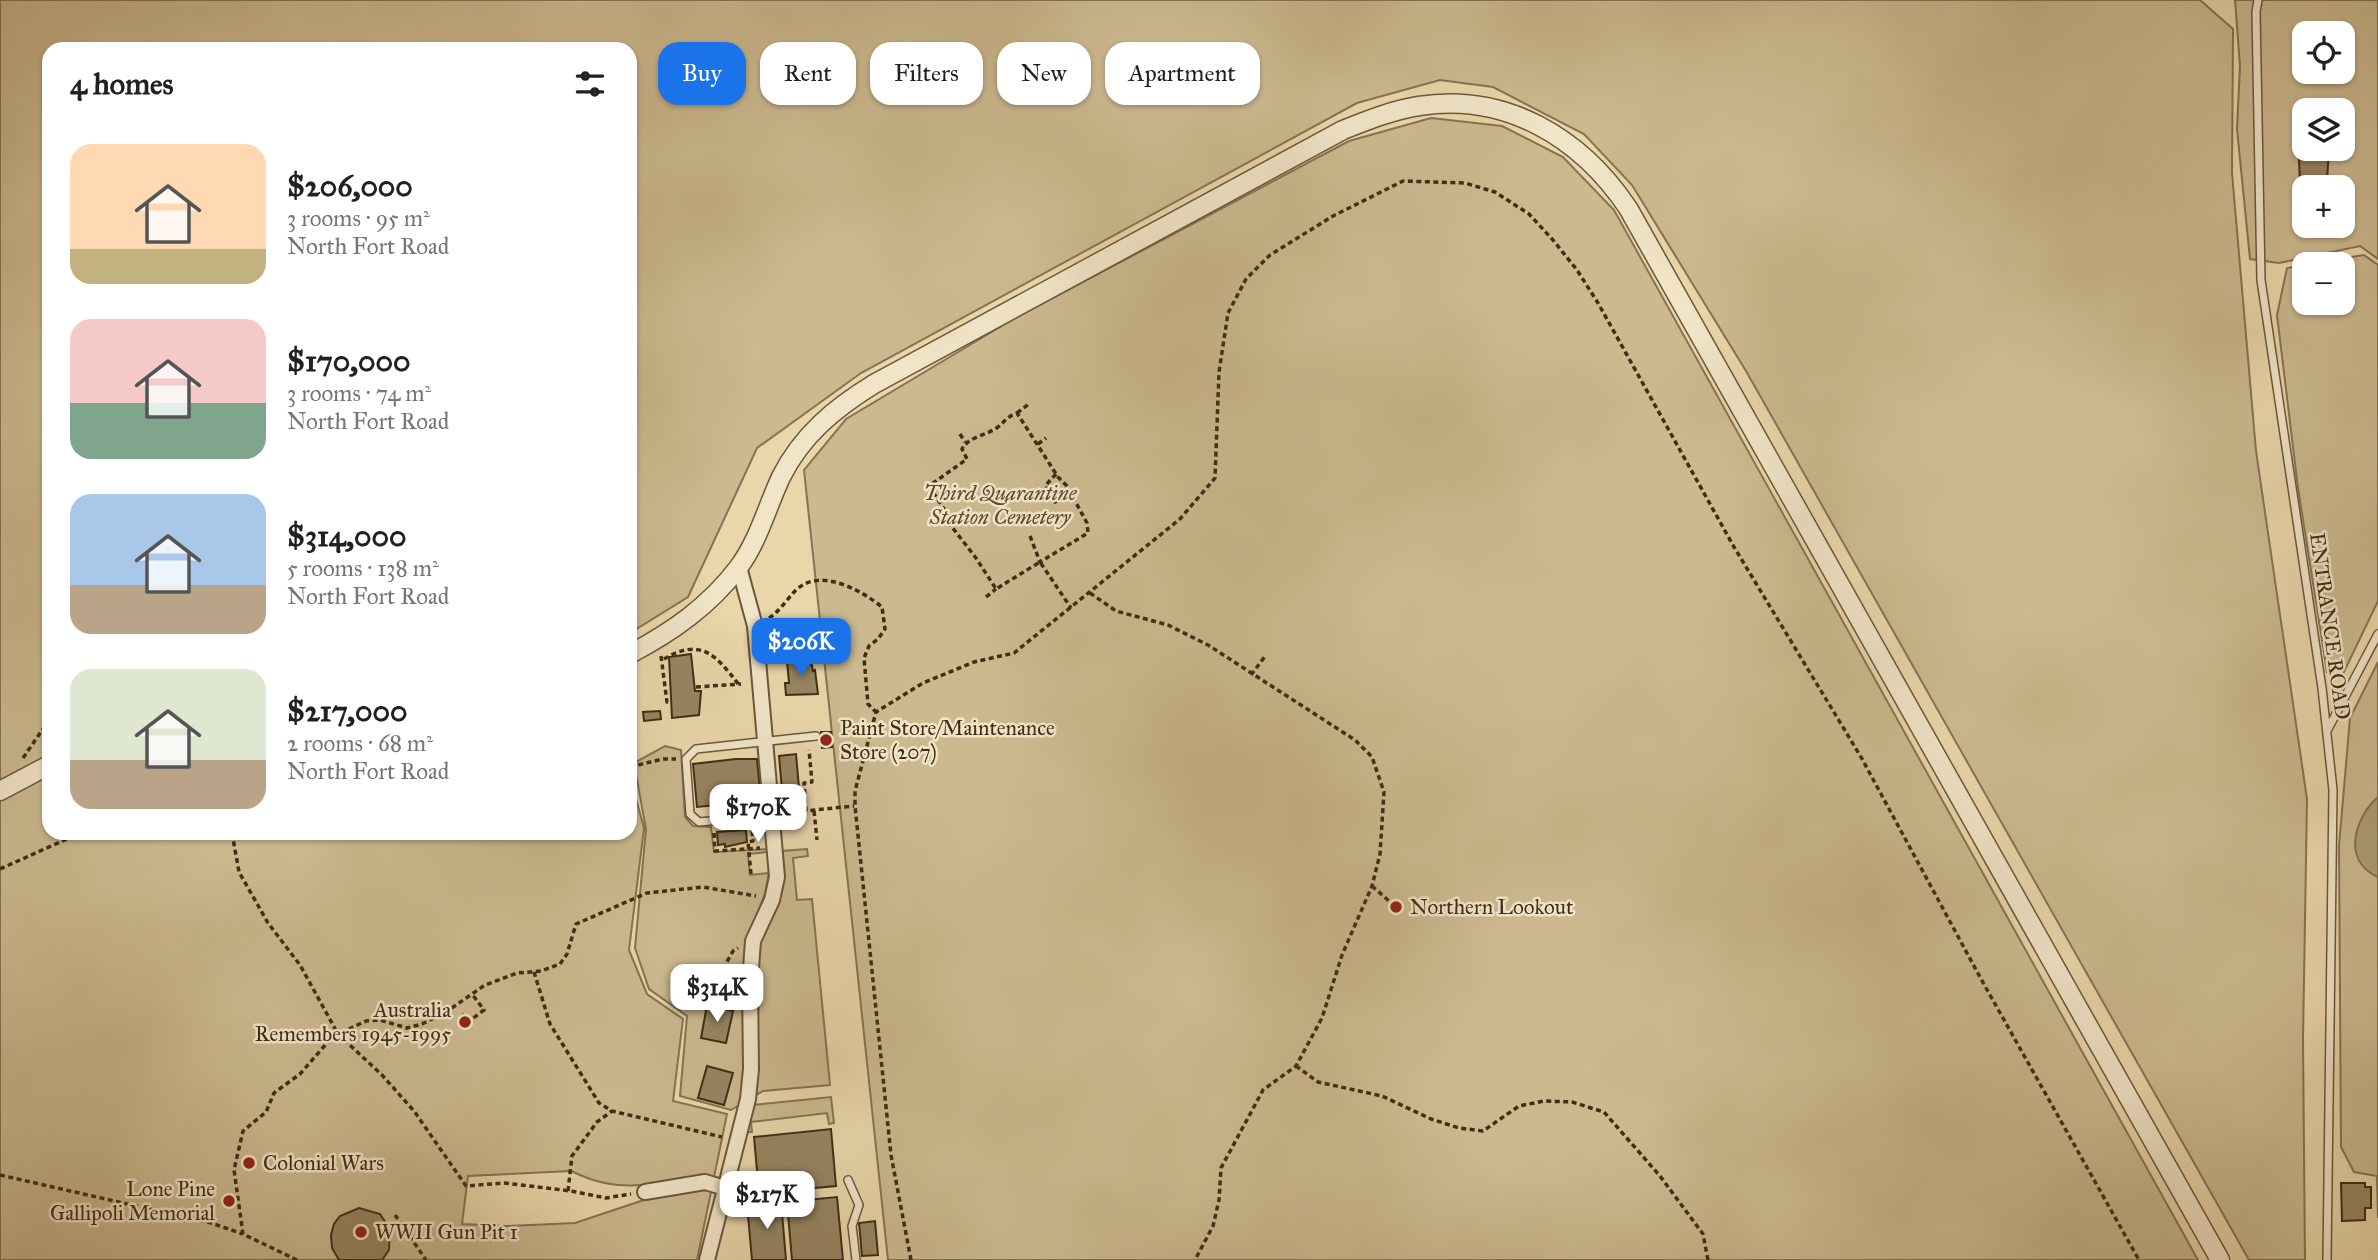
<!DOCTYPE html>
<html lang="en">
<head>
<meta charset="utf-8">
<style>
	:root { --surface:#fff; --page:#f2f2f2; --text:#202124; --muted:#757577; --accent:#1a73e8 }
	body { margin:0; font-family:"IM FELL Great Primer",serif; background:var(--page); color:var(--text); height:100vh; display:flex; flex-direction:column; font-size:26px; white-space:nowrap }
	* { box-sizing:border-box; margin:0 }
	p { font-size:23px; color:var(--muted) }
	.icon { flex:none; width:38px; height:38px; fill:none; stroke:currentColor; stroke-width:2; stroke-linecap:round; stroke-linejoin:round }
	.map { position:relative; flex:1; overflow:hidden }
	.panel { position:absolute; left:42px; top:42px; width:595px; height:798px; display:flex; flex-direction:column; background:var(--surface); border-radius:21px; box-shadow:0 2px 5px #0004 }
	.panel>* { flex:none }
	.banner { position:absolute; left:658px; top:42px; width:665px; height:63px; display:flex; gap:14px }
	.tools { position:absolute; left:2292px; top:21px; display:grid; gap:14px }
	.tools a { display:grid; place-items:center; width:63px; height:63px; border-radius:14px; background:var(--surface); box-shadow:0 2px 5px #0004; font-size:35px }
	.price { position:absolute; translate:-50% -60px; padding:0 16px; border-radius:14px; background:#fff; color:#222; font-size:23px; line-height:46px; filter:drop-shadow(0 2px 4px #0008) }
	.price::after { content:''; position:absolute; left:50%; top:42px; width:21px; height:16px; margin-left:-10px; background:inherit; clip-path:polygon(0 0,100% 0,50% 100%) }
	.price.selected { background:var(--accent); color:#fff }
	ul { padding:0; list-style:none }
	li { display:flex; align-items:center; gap:21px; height:175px; padding:0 28px }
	li span { display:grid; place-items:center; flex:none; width:196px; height:140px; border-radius:21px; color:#555 }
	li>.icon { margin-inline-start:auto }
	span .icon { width:84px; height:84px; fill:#fffc; stroke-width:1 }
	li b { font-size:30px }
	h2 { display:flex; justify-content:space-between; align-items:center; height:84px; padding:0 28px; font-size:30px }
	.chip { padding:0 24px; border-radius:21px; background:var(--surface); box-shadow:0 2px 5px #0004; font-size:24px; line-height:63px }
	.chip.selected { background:var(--accent); color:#fff }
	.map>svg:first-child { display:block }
</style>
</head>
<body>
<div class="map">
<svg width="2378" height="1260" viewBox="0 0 2378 1260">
	<rect width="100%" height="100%" fill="#e9d6a9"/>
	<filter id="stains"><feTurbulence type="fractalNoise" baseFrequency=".00286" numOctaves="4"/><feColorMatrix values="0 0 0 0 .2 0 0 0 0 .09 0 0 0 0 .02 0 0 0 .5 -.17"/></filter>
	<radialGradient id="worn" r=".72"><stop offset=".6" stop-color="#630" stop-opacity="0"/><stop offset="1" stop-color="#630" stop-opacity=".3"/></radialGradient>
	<path fill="#ccb990" stroke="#867353" stroke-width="2" fill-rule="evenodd" d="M0,0H2200L2233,29L2232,173L2256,451L2307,799L2303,1040L2305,1260H2249L1746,371L1632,185L1584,134L1493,87L1440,80L1357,103L861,373L757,448L688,597L630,633V49H49V833H630V777L644,828L629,950L647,994L683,1019L673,1101L727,1114L697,1260H0ZM571,1171C596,1183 615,1187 643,1185L647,1199L575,1223L507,1226L462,1224L468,1176Z
		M2235,0H2378V259L2360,246L2279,263L2250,259L2237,129L2240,66ZM2305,33H2343V72H2305ZM2305,110H2343V149H2305ZM2305,187H2343V226H2305Z
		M1431,118L1502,126L1563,157L1614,210L2198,1260H888L804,470L846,419L1015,318L1349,141Z
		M2364,255L2378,265V601L2343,674L2327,672L2298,488L2277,315L2287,268L2305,265V303H2343V264H2306Z
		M2378,662V1218L2377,1176L2354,1172L2341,1147L2339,846L2350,718Z
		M665,746L681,750L685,817L693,826L711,827L714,852L769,849L768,852L748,854L750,875L769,873L765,894L757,914L773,912L784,874L782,851L807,849L808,856L793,858L797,900L812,899L830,1085L763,1091L731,1110L680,1096L687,1016L649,989L635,948L646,829L634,763Z
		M831,1097L834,1123L829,1124L827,1113L751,1122L752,1132H744L753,1105Z"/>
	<path fill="#af9d77" stroke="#827050" stroke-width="2" d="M2378,797V877C2341,861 2355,817 2378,797Z"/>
	<path fill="#978562" stroke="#3f2d16" stroke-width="2" d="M2298,137H2305V149H2329L2327,181L2300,182Z
		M824,637L825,647L807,648V638Z
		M691,654L695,691H701L699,715L672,718L669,657Z
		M810,656L813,671L815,670L818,694L786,695L785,683H789L787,661Z
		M660,711L661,719L644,721L643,712Z
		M821,732H831L832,747L822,748Z
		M796,754L800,799L783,801L779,756Z
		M736,759H757L761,801L697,807L693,764Z
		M746,830L747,842L725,847V844L718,845L717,832Z
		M707,1005L733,1011L726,1043L701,1038Z
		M707,1066L733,1073L724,1105L698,1098Z
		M831,1129L836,1186L759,1193L754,1137Z
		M2341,1183H2365V1187H2371V1208H2365V1220L2342,1221Z
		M837,1197L843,1260H792L787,1202Z
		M781,1201L786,1260H752L747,1204Z
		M359,1208L380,1214L390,1229L389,1250L382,1260H339L332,1248L331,1235L334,1224L340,1216Z
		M875,1221L878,1255L862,1256L859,1223Z"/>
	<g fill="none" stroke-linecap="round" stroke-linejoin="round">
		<g stroke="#6a573b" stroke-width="10">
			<path id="service" d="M2258,0L2256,12L2261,280L2322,688L2333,790L2327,1260
				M2328,729L2378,634
				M772,815L699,822L690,814L686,759L696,749L816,736
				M848,1180L859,1205L852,1226L856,1260"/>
		</g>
		<g stroke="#6a573b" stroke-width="18">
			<path id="minor" d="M645,1192L705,1182L725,1188
				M707,1260L748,1099L751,1069L750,982L753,941L772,900L777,877L755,626L739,567"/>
		</g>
		<g stroke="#6a573b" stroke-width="21">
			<path id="tertiary" d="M630,654C672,632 709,606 738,568C758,542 767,507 781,477C802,435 835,408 874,384L1343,130C1368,120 1393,110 1419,106C1506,92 1581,138 1628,208L2220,1260
				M0,791L49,765"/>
		</g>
		<path stroke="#3f2d16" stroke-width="3.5" stroke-dasharray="5 3.5" stroke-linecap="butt" d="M1017,413L1030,403
			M960,434L965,442
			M1038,444L1046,438
			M1056,474L1045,486L1055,502L1071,493
			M1030,536L1040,562L1088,533L1087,523L1067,486L1058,477L1017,413C1008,416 1005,421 998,427C986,436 969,436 962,449L967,459L929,486L946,512L945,518L976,558L996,589L1040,562L1071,608
			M1090,593L1116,611L1168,625L1208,645L1355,740L1372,757L1384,792L1380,854L1372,886L1342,955L1322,1018L1296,1066L1263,1090L1221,1168L1219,1200L1213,1226L1195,1260
			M986,597L996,589
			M769,618C780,611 787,599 796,590C820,567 861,590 882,607L885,629L878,639L869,646L864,658L868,704L876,712
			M661,656L667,702H670
			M664,659C701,637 716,655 739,685
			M1251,675L1266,655
			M696,687L741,684
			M23,758L47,723L49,704
			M630,767L663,759H676
			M806,811L804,783L812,782L809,750
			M814,811L817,840
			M785,813L854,806
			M232,833L239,872L268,923L300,965L338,1034L382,1075L414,1111L466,1186L504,1183L571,1191L606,1198L631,1194
			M714,833L715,851L760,848
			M0,869L80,833
			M751,874L748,842L753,841L752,828
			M1372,886L1396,907
			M723,969L733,951L738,948
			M534,972L550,1024L599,1103L612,1111L722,1137
			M462,1014L468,1022L484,1010L472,994
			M1296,1066L1318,1082L1382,1096L1431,1119L1459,1128L1483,1131L1519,1106L1544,1101L1572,1102L1604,1112L1660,1176L1703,1234L1708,1260
			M0,1175L211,1223L243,1234
			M568,1191L572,1156L597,1122L612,1111
			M395,1215L426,1260
			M297,1260L243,1234L234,1170L243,1131L266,1112L274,1093L300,1074L327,1043L338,1034L366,1021L380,1020L407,1028L422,1024L446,1012L485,985L517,973L541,971L560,964L567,954L576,924L647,893L703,887L756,896
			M911,1260L891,1155L855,806V791L876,712L923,683L974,662L1014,653L1180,519L1215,478L1219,372L1228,313L1246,279L1270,255L1333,216L1403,181L1465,183L1495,192L1529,214L1553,240L1577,270L1598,303L1734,547L1861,757L1981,979L2139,1260"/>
		<use href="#service" stroke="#f1e4c7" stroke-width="7"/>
		<use href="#minor" stroke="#f1e4c7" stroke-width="14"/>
		<use href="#tertiary" stroke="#f1e4c7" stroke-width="18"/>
	</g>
	<g fill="#8f2418" stroke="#f1e4c7" stroke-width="2.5">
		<circle cx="826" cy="740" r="7"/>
		<circle cx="1396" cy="907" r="7"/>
		<circle cx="465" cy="1022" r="7"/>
		<circle cx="249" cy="1163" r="7"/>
		<circle cx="229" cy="1201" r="7"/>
		<circle cx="361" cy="1232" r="7"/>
	</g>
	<g text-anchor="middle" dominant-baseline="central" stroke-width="5" stroke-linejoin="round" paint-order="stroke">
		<g font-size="21" font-style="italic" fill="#5b492e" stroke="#f1e4c7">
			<text x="1000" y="493">Third Quarantine<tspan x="1000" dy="24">Station Cemetery</tspan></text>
		</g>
		<g font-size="21" fill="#3f2d16" stroke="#f1e4c7">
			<text transform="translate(2330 626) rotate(82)">ENTRANCE ROAD</text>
		</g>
		<g font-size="21" fill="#3f2d16" stroke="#f1e4c7" text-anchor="start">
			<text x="840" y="728">Paint Store/Maintenance<tspan x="840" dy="24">Store (207)</tspan></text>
			<text x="1410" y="907">Northern Lookout</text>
			<text x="451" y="1010" text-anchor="end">Australia<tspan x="451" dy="24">Remembers 1945-1995</tspan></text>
			<text x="263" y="1163">Colonial Wars</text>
			<text x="215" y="1189" text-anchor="end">Lone Pine<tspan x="215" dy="24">Gallipoli Memorial</tspan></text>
			<text x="375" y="1232">WWII Gun Pit 1</text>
		</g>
	</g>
	<rect width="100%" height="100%" filter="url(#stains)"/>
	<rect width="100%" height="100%" fill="url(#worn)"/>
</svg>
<div class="tools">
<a><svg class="icon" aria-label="locate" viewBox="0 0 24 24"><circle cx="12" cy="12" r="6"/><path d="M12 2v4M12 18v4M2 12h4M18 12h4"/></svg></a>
<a><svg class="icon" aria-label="layers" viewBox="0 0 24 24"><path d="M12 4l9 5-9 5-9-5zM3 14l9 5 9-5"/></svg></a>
<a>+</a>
<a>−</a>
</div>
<b class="price selected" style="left:801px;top:678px">$206K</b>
<b class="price" style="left:758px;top:844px">$170K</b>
<b class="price" style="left:717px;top:1024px">$314K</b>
<b class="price" style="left:767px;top:1231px">$217K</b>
<div class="banner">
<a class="chip selected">Buy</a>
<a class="chip">Rent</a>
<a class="chip">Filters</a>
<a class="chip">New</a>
<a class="chip">Apartment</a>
</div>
<section class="panel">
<h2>4 homes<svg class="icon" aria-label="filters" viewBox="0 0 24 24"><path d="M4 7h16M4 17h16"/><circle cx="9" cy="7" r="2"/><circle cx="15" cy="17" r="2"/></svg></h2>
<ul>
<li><span style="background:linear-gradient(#ffd9b3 75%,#c2b280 0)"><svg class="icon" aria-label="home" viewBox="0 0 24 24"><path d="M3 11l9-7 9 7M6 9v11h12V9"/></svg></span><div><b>$206,000</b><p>3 rooms · 95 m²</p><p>North Fort Road</p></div></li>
<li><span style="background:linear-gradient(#f6c9c9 60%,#7fa58c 0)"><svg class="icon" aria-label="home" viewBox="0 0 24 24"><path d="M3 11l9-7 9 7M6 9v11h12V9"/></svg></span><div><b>$170,000</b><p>3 rooms · 74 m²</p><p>North Fort Road</p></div></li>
<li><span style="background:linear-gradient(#a9c7e8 65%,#b9a48a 0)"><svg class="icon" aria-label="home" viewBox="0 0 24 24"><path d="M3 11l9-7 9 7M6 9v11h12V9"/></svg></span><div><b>$314,000</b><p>5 rooms · 138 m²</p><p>North Fort Road</p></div></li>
<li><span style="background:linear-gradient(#dfe7d0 65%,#b9a48a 0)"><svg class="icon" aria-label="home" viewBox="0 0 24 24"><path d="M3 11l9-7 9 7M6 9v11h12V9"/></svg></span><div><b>$217,000</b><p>2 rooms · 68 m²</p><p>North Fort Road</p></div></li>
</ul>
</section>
</div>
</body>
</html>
